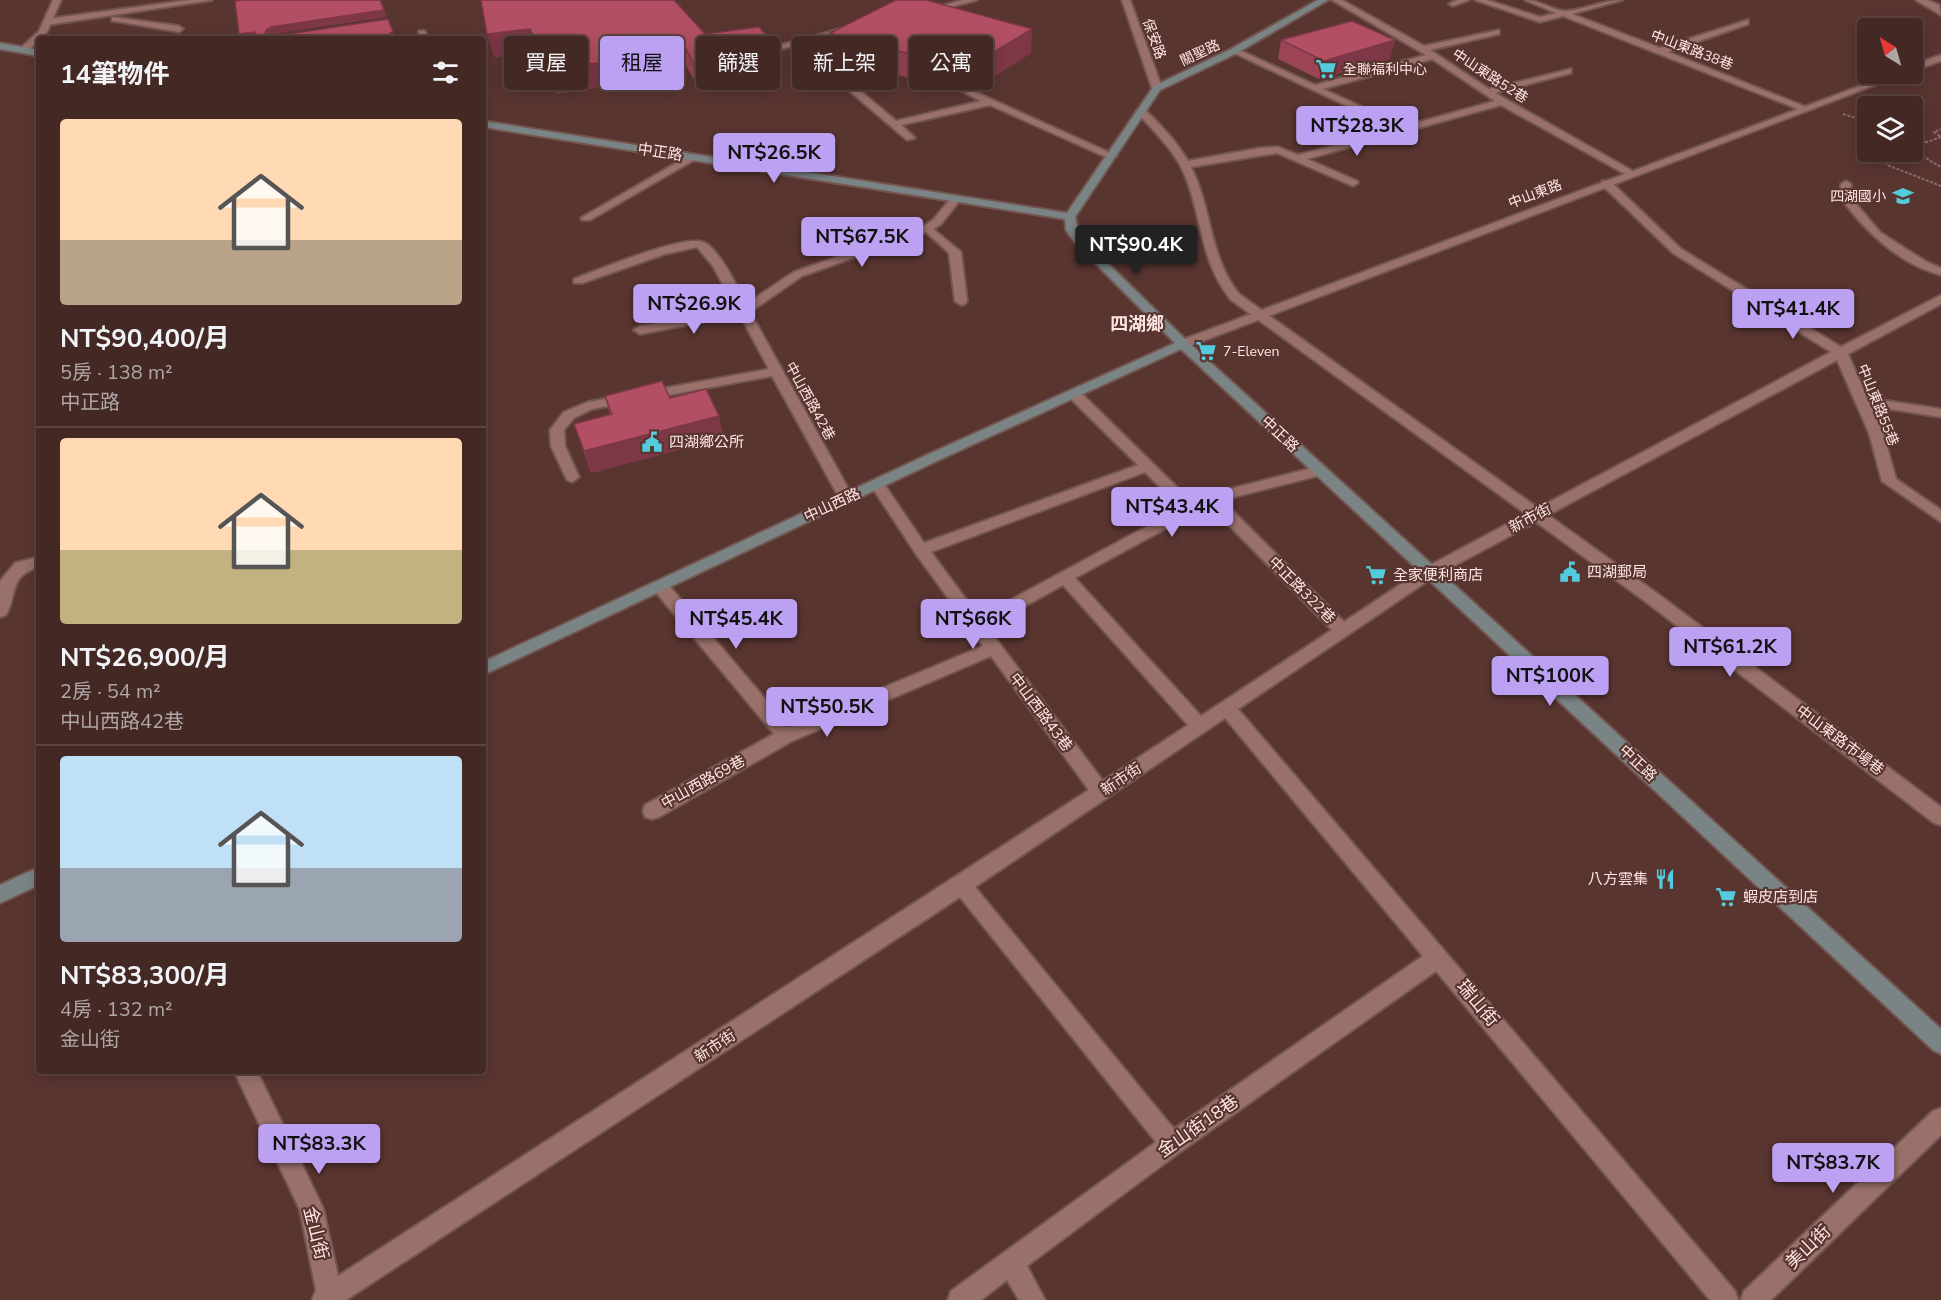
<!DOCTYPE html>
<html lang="zh-TW">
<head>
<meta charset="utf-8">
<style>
	:root { --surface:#432824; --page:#4a302c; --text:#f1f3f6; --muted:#afa6a6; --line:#5b4441; --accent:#bca0f2 }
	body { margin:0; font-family:"Nunito Sans","Noto Sans TC",sans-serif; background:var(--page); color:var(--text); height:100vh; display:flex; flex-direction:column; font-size:22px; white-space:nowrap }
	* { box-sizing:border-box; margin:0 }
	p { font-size:20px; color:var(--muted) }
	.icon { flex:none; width:33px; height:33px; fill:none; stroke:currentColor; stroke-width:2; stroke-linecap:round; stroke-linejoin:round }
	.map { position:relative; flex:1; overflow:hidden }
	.sheet { position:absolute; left:36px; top:36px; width:450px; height:1038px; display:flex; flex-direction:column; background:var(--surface); border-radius:6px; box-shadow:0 3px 15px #0003,0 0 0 2px var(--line) }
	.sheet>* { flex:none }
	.hud { position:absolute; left:504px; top:36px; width:570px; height:54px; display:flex; gap:12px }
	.needle { width:39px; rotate:323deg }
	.controls { position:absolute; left:1857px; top:18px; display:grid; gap:12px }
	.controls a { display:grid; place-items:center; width:66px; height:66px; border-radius:6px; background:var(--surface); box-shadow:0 3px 15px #0003,0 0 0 2px var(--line); font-size:30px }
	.price { position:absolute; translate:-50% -51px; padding:0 14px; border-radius:6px; background:var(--accent); color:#111; font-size:20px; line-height:39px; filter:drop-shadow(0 2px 3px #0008) }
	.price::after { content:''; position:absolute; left:50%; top:36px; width:18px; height:14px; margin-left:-9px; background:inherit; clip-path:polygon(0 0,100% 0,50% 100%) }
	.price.on { background:#222; color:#fff }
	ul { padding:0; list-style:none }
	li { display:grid; align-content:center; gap:12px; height:318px; padding:0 24px }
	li+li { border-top:2px solid var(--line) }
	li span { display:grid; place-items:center; height:186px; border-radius:6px; color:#555 }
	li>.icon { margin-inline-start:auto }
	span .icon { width:108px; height:108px; fill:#fffc; stroke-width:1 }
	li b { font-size:26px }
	h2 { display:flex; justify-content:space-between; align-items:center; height:72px; padding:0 24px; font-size:26px }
	.tag { padding:0 21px; border-radius:6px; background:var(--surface); box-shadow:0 3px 15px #0003,0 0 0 2px var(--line); font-size:21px; line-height:54px }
	.tag.on { background:var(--accent); color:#111 }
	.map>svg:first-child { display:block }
</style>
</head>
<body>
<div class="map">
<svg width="1941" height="1300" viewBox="0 0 1941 1300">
	<rect width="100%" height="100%" fill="#593530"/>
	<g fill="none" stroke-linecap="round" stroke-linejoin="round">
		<g stroke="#735550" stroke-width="4">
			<path id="service" d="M190,0H212L47,25L43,22L47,19Z
				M963,0H977L927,13L923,11Z
				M1916,0H1927L1939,5L1941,15Z
				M112,17L179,26L183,29L179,32L115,21H112Z
				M852,26L856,29L855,31L777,50L773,47Z
				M845,83H851L896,121L981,101L965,93L973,91L1117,156L1108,158L990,105L901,125L915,138L907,140L845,87Z
				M928,225L961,252L967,301L965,304L961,305L955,301L949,253L924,230L922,228Z"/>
		</g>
		<g stroke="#735550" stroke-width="4">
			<path id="minor" d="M53,0H61L47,32L27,52H21V48L39,31Z
				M1332,0H1342L1424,46L1499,30V34L1430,50L1489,89L1571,69V73L1495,93L1636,173L1627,175L1501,105L1307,159L1357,181L1358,183L1353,186L1277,153L1191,167C1212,208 1209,257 1239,294L1538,508L1831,352L1673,253L1602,185V181H1610L1681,249L1841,347L1941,295V304L1848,354L1867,398L1941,409V417L1871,406L1883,433L1896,479L1941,510V522L1882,481L1869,433L1837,360L1548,515L1658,594L1941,807V825L1934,823L1646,602L1536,522L1435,576L1238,709L1735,1291L1738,1300H1710L1436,971L1180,1152L1027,1266L1045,1300H1019L1007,1280L981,1300H948L951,1291L1156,1142L960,897L346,1300H312L316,1290L300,1210L234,1071H257L323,1208L338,1276L1089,790L991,656L792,741L659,817L652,819L645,817L643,811L645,805L774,734L654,590L652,586L654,582H666L789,727L983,646L916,554L870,484L877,479L882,481L924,543L1138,465L1069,397L1067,394L1074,390L1079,391L1192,502L1206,495L1320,466L1325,468L1327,471L1325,474L1222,500L1344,622L1425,568L1526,514L1231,300C1200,261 1203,221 1186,178C1176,151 1155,133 1136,111L1144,109C1161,125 1176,141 1188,161L1260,148L1278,147L1298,155L1396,129L1230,51L1237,49L1315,85L1426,55ZM1432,59L1495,101L1409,125L1397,123L1323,89ZM1145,472L1181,508L979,617L931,552ZM1209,505L1332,630L1201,716L1075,578ZM1063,585L1188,725L1103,781L987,627ZM1225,718L1423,956L1174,1129L975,887Z
				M1457,0H1469L1453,6L1449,4Z
				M1475,0H1487L1540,17L1556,13L1525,0C1540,0 1553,11 1566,11C1585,10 1603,0 1622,0L1572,14L1660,48L1748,20V24L1668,52L1811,109L1803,111L1563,16L1540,22Z
				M419,31H425L428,39H420Z
				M690,155L699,157L590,220H582L581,218Z
				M1846,181L1851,184L1850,197L1881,233L1925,261L1941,268V275C1899,264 1865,231 1840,197L1841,184Z
				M956,196L961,199L941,224L932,230L802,276L750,312L854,499L852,502H842L840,499L772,376L592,409L574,418L564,430L565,446L579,477L572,482L567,480L551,446L550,430L564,412L588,402L769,369L740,315L640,334L634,330L640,326L736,309L713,266L697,247L665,254L582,283H574V279C596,271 688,232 705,243C721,252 737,287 746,304L794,272L924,226L933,220L952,197Z
				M39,557V567C8,576 18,593 6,615L0,617V581L15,563Z
				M1941,1108V1135L1771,1300H1741L1744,1291L1933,1111Z"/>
		</g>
		<g stroke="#735550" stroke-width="4">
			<path id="tertiary" d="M1122,0H1130L1162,88L1160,90L1152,88Z
				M1941,55V61L1912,71V65Z
				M1892,74H1904L1187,347H1179L1177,344L1179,341Z"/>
		</g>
		<g stroke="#735550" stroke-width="4">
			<path id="secondary" d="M1318,0H1328L1237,53L1160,90L1075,217L1078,230L1084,240L1187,341L1941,1029V1054L1933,1050L1181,349L939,460L483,675V662L929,454L1175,343L1076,244L1066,230L1065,219L483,127V121L1067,213L1154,86L1231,49Z
				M0,43L39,50V56L0,49Z
				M39,867V885L0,903V885Z"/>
		</g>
		<path stroke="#8c6c67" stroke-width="2" stroke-dasharray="3 1.5" stroke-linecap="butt" d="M1843,114L1868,122
			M1940,136L1934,132L1941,129
			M1912,137L1926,142
			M1941,137L1919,145L1920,155L1941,167
			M1912,145H1919
			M1893,152L1885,159L1887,165L1941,186"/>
		<use href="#service" fill="#99716a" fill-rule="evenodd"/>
		<use href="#minor" fill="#99716a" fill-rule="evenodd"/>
		<use href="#tertiary" fill="#99716a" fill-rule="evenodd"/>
		<use href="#secondary" fill="#7a8485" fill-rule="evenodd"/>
	</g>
	<path fill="#9a4456" d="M481,0L705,34L781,71L697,86L682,58L612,70L615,85L556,94L536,52L494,57Z
		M830,33L1031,53L974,89L963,93L832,57Z
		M1281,40L1390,59L1319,79L1278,59Z
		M605,396L670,398L724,438L591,473L574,424L610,415Z"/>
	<path fill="#7d3746" d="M384,10L387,17L274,34H265L266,30L271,27Z
		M530,29L536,52L494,57L487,34Z
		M1032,29L1031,53L974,89L963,93V68Z
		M255,32L258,39H241L239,34Z
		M393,32L396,39H392L390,33Z
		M678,35L682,58L612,70L615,85L556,94L549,70L603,47Z
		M1395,40L1390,59L1319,79L1324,61Z
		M778,48L781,71L697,86L693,62Z
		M719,416L724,438L591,473L584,451Z"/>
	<path fill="#b34f64" stroke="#7d3746" stroke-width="1.5" d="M244,0H380L384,10L271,27L266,30L265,34H289L388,19L393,32L390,33L393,39H256L255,32L239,34L235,1Z
		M481,0H674L705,34L759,27L778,48L693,62L678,35L603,47L610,61L549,70L530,29L487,34Z
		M896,0H926L1032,29L974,64L963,68L830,33Z
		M1352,21L1395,40L1324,61L1281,40Z
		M662,381L670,398L706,389L719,416L584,451L574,424L612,414L605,396Z"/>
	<defs>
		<g id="supermarket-bare" transform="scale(1.62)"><path d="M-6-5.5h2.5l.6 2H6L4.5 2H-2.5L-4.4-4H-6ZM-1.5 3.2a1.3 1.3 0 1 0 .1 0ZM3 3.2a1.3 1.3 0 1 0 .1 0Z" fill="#54cadd" stroke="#593530" stroke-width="2.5" paint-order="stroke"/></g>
		<g id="school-bare" transform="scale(1.62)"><path d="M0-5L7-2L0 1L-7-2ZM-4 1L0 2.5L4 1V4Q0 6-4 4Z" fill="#54cadd" stroke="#593530" stroke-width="2.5" paint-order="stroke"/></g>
		<g id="civic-bare" transform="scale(1.62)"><path d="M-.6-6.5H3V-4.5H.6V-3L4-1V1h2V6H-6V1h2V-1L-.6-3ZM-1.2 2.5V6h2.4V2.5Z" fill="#54cadd" stroke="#593530" stroke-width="2.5" paint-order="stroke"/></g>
		<g id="restaurant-bare" transform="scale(1.62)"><path d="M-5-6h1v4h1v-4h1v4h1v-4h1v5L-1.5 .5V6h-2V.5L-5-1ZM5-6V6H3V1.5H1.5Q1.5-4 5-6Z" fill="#54cadd" stroke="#593530" stroke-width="2.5" paint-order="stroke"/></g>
	</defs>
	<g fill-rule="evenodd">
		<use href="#supermarket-bare" x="1326" y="69"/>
		<use href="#school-bare" x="1903" y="196"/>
		<use href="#supermarket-bare" x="1206" y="351"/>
		<use href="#civic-bare" x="652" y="442"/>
		<use href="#civic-bare" x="1570" y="572"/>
		<use href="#supermarket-bare" x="1376" y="575"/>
		<use href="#restaurant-bare" x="1665" y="879"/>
		<use href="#supermarket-bare" x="1726" y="897"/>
	</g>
	<g text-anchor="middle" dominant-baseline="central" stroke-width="4.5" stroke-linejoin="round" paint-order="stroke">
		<g font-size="14" fill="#fde6e2" stroke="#593530">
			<text transform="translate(1154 39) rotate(70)">保安路</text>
			<text transform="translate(1692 50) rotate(21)">中山東路38巷</text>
			<text transform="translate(1200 53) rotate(-25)">關聖路</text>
			<text transform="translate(1490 76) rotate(33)">中山東路52巷</text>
			<text transform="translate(1535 194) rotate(-21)">中山東路</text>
			<text transform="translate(810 401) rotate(61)">中山西路42巷</text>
			<text transform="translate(1878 405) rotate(68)">中山東路55巷</text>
		</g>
		<g font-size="14" fill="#fde6e2" stroke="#593530" text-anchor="start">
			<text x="1343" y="69">全聯福利中心</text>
			<text x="1886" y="196" text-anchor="end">四湖國小</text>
			<text x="1223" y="351">7-Eleven</text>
		</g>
		<g font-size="15" fill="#fde6e2" stroke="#593530">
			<text transform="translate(660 152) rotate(9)">中正路</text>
			<text transform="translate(1280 434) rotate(43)">中正路</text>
			<text transform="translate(832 505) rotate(-25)">中山西路</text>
			<text transform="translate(1530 518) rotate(-28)">新市街</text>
			<text transform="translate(1302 590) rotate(45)">中正路322巷</text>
			<text transform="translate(1041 712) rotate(53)">中山西路43巷</text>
			<text transform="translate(1840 740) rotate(37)">中山東路市場巷</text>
			<text transform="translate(1638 763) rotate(43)">中正路</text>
			<text transform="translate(1121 779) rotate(-34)">新市街</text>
			<text transform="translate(703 782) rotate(-29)">中山西路69巷</text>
			<text transform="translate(715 1046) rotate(-33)">新市街</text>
		</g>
		<g font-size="15" fill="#fde6e2" stroke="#593530" text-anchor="start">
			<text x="669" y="442">四湖鄉公所</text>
			<text x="1587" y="572">四湖郵局</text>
			<text x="1393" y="575">全家便利商店</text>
			<text x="1648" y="879" text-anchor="end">八方雲集</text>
			<text x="1743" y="897">蝦皮店到店</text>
		</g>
		<g font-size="18" font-weight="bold" fill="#fde6e2" stroke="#593530">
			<text x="1137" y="324">四湖鄉</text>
		</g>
		<g font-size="18" fill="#fde6e2" stroke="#593530">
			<text transform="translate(1478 1003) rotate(50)">瑞山街</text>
			<text transform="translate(1198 1126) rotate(-35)">金山街18巷</text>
			<text transform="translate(316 1233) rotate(76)">金山街</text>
			<text transform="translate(1808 1247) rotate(-44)">美山街</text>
		</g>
	</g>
</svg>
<div class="controls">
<a><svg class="needle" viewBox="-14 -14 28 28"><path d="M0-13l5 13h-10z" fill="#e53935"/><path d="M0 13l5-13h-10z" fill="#afa6a6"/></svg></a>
<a><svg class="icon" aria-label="layers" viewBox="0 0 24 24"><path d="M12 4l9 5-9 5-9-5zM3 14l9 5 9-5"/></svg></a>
</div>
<b class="price" style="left:1357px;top:157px">NT$28.3K</b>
<b class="price" style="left:774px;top:184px">NT$26.5K</b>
<b class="price" style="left:862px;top:268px">NT$67.5K</b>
<b class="price on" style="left:1136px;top:276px">NT$90.4K</b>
<b class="price" style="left:694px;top:335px">NT$26.9K</b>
<b class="price" style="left:1793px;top:340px">NT$41.4K</b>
<b class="price" style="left:1172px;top:538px">NT$43.4K</b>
<b class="price" style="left:736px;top:650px">NT$45.4K</b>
<b class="price" style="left:973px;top:650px">NT$66K</b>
<b class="price" style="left:1730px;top:678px">NT$61.2K</b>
<b class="price" style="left:1550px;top:707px">NT$100K</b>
<b class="price" style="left:827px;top:738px">NT$50.5K</b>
<b class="price" style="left:319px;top:1175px">NT$83.3K</b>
<b class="price" style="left:1833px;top:1194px">NT$83.7K</b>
<div class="hud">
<a class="tag">買屋</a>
<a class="tag on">租屋</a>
<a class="tag">篩選</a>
<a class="tag">新上架</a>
<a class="tag">公寓</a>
</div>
<section class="sheet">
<h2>14筆物件<svg class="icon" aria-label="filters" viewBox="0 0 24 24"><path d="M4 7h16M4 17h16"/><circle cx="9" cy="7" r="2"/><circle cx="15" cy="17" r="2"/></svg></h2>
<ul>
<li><span style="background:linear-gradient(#ffd9b3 65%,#b9a48a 0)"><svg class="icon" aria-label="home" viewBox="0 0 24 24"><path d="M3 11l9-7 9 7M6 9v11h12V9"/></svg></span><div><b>NT$90,400/月</b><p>5房 · 138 m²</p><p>中正路</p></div></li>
<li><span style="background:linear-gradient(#ffd9b3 60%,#c2b280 0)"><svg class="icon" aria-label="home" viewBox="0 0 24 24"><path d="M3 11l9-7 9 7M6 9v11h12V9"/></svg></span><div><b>NT$26,900/月</b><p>2房 · 54 m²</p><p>中山西路42巷</p></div></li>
<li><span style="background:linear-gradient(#bfe0f5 60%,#9aa5b1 0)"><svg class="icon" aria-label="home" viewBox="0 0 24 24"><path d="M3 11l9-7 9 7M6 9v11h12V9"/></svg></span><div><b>NT$83,300/月</b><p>4房 · 132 m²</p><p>金山街</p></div></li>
</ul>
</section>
</div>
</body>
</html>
